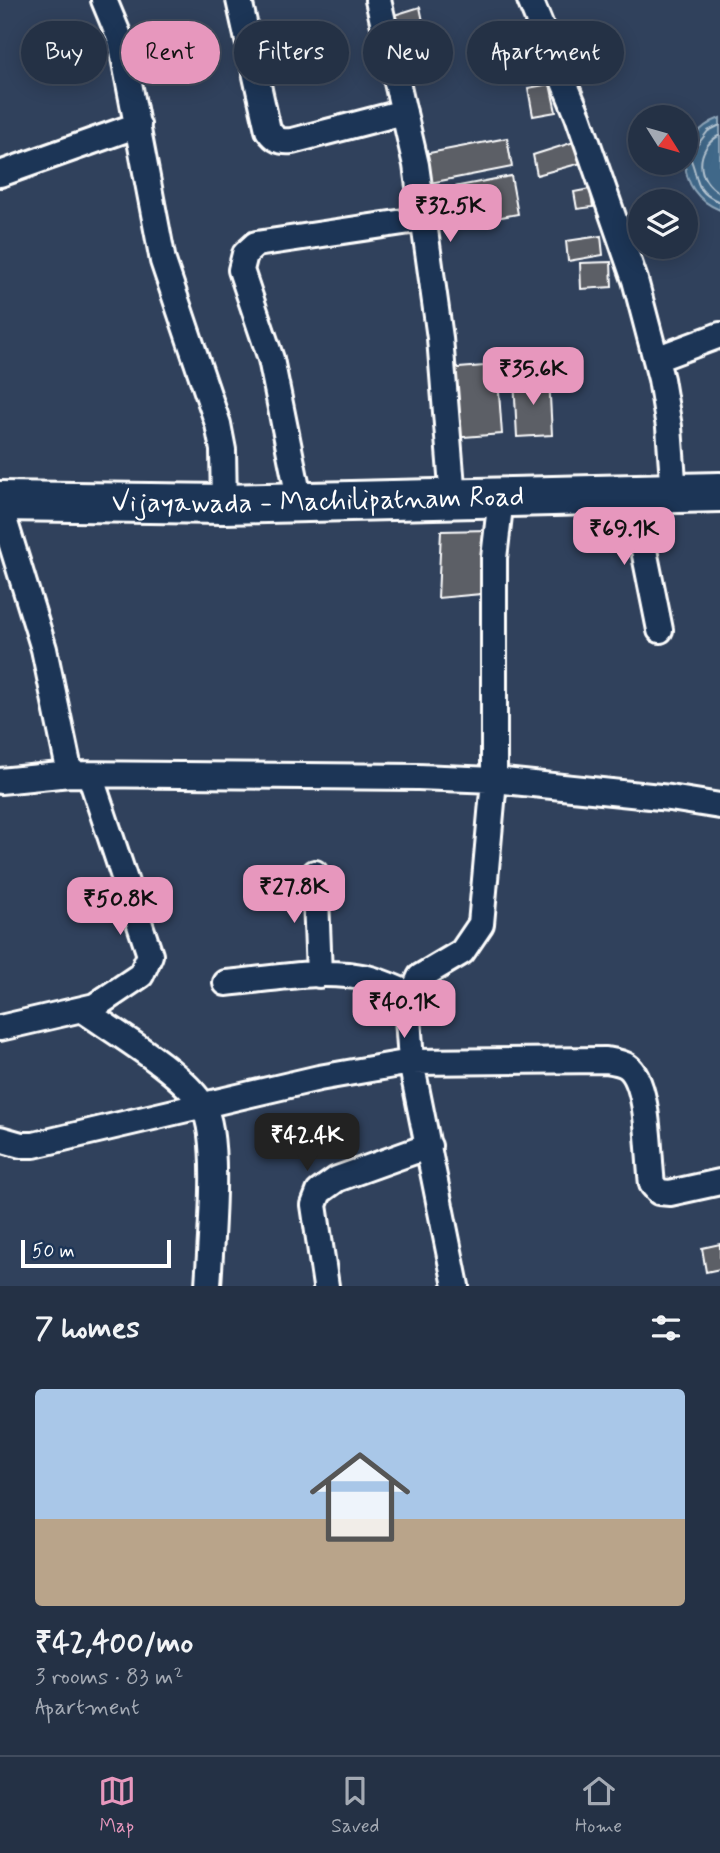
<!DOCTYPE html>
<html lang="en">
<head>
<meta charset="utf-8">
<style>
	:root { --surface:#243145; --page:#2c394c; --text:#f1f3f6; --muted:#a3a9b3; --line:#414c5e; --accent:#e797bd }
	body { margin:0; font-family:Mynerve,sans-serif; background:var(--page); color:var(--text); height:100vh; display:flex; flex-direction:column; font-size:26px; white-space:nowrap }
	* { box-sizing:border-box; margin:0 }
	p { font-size:23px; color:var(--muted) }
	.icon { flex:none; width:38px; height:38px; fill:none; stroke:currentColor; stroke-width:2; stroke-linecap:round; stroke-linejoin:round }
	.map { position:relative; height:1286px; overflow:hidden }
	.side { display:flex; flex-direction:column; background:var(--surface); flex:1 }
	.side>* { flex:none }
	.guide { position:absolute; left:21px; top:21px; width:679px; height:63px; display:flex; gap:14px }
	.needle { width:46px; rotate:127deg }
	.tools { position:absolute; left:628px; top:105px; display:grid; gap:14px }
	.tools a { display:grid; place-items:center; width:70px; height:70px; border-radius:50%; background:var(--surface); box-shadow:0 4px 18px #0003,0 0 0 2px var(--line); font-size:35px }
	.scale { position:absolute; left:21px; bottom:18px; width:150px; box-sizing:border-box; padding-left:7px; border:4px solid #fff; border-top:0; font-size:19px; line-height:24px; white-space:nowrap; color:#fff; -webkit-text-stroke:5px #1d3557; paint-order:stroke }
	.price { position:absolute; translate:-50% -60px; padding:0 16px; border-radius:14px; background:var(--accent); color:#111; font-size:23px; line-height:46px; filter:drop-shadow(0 2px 4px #0008) }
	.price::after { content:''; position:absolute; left:50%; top:42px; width:21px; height:16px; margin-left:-10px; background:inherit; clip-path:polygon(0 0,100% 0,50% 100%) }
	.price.current { background:#222; color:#fff }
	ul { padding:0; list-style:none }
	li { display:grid; align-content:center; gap:14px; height:371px; padding:0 35px }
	li span { display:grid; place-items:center; height:217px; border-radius:7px; color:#555 }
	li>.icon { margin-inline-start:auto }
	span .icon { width:126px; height:126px; fill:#fffc; stroke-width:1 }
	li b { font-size:30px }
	h2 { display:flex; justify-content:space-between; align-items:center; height:84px; padding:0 35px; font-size:30px }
	.chip { padding:0 24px; border-radius:32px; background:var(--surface); box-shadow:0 4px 18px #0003,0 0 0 2px var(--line); font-size:24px; line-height:63px }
	.chip.current { background:var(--accent); color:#111 }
	.menu { display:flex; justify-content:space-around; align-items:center; height:98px; border-top:2px solid var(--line); background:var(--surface); font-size:19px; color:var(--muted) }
	.menu a { display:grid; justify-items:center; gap:4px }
	.menu .current { color:var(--accent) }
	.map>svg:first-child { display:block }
</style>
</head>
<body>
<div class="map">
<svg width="720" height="1286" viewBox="0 0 720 1286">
	<rect width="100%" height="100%" fill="#30415c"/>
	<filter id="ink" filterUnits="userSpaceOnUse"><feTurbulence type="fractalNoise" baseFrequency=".0143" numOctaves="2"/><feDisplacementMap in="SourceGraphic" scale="14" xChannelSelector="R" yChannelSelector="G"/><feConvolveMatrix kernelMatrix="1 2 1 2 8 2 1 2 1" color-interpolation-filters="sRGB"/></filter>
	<g filter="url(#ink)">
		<path fill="#416889" stroke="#8da4b8" stroke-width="2" d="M720,118V210C674,192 674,135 720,118Z"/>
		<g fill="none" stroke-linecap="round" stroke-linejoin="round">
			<path stroke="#b3c3d0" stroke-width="2" d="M720,125L708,131L689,156C700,176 691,191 720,202
				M720,135C695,148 695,180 720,193"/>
		</g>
		<path fill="#5c5e66" stroke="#fff" stroke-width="2" d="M420,7L428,45L396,51L391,16Z
			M544,61L547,71L532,76L528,64Z
			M550,84L556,112L533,116L528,88Z
			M507,138L512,167L430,183L424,154Z
			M574,142L581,163L537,175L533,155Z
			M511,176L518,214L435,229L428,192Z
			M590,189L593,207L577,209L574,192Z
			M601,236L603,255L568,261L566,241Z
			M611,262L612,287L581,289L580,263Z
			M497,365L502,434L451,438L446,369Z
			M549,377L552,435L517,437L514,378Z
			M489,530L481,594L438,598L441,531Z
			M720,1244V1269L706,1272L702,1248Z"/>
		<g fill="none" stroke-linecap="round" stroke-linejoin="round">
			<g stroke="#fff" stroke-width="30">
				<path id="street" d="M104,0L121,41L163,261L218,424L223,450L224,504
					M239,0L268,130C275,140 280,142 292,141L404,112
					M378,0L416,165L440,338L453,499
					M530,0L578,116L635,280L661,379L669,427L674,494
					M0,174L138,125
					M656,359L720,335
					M633,495L660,630
					M300,503L271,359L241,270L245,254L256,244L424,219
					M0,506L44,649L70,774
					M0,781L70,774L418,777L494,780L670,798L720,806
					M315,873L319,975
					M226,983C271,979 322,968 367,978C383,982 397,989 412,995
					M83,1010C116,1033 184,1073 203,1106C221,1137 210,1246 208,1286
					M0,1028L95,1006L141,975L150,955L90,775
					M0,1139L21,1145H34L319,1078L411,1062L606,1060C612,1061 621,1062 627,1066C650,1082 648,1157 652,1184L659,1192L670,1193L720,1182
					M326,1286L314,1205L319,1192L337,1179L429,1146
					M456,1286L411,1062L408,1017L412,995L420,977L462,952L481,924L494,780V558L501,498"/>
			</g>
			<g stroke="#fff" stroke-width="44">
				<g id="highway">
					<path id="s1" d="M0,501L224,504L720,492"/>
				</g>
			</g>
			<use href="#street" stroke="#1d3557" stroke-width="24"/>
			<use href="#highway" stroke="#1d3557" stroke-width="38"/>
		</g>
	</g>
	<g text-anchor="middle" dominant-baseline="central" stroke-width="5" stroke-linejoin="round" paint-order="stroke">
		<g font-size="28" fill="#fff" stroke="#1d3557">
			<text stroke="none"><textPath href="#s1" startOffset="318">Vijayawada - Machilipatnam Road</textPath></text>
		</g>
	</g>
</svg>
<div class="tools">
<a><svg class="needle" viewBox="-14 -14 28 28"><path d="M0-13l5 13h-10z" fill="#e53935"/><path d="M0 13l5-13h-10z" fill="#a3a9b3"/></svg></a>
<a><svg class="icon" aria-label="layers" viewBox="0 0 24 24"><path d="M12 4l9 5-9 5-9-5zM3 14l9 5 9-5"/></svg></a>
</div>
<div class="scale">50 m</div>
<b class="price" style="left:450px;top:244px">₹32.5K</b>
<b class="price" style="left:533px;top:407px">₹35.6K</b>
<b class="price" style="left:624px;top:567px">₹69.1K</b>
<b class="price" style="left:294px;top:925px">₹27.8K</b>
<b class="price" style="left:120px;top:937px">₹50.8K</b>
<b class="price" style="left:404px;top:1040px">₹40.1K</b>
<b class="price current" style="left:307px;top:1173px">₹42.4K</b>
<div class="guide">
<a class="chip">Buy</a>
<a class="chip current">Rent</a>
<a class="chip">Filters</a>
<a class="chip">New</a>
<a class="chip">Apartment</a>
</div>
</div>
<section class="side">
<h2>7 homes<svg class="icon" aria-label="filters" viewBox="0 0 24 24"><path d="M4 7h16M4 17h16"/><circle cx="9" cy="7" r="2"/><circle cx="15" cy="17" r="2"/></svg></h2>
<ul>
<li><span style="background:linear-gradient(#a9c7e8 60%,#b9a48a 0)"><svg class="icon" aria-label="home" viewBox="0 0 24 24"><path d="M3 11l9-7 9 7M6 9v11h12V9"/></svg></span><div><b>₹42,400/mo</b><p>3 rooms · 83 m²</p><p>Apartment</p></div></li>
</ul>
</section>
<nav class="menu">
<a class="current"><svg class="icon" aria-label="map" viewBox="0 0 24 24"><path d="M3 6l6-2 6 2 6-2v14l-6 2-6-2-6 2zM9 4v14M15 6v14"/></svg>Map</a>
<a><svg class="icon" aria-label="saved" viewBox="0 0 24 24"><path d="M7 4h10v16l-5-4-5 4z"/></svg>Saved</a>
<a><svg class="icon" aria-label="home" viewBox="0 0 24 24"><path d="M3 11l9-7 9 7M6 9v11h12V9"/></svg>Home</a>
</nav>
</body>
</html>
